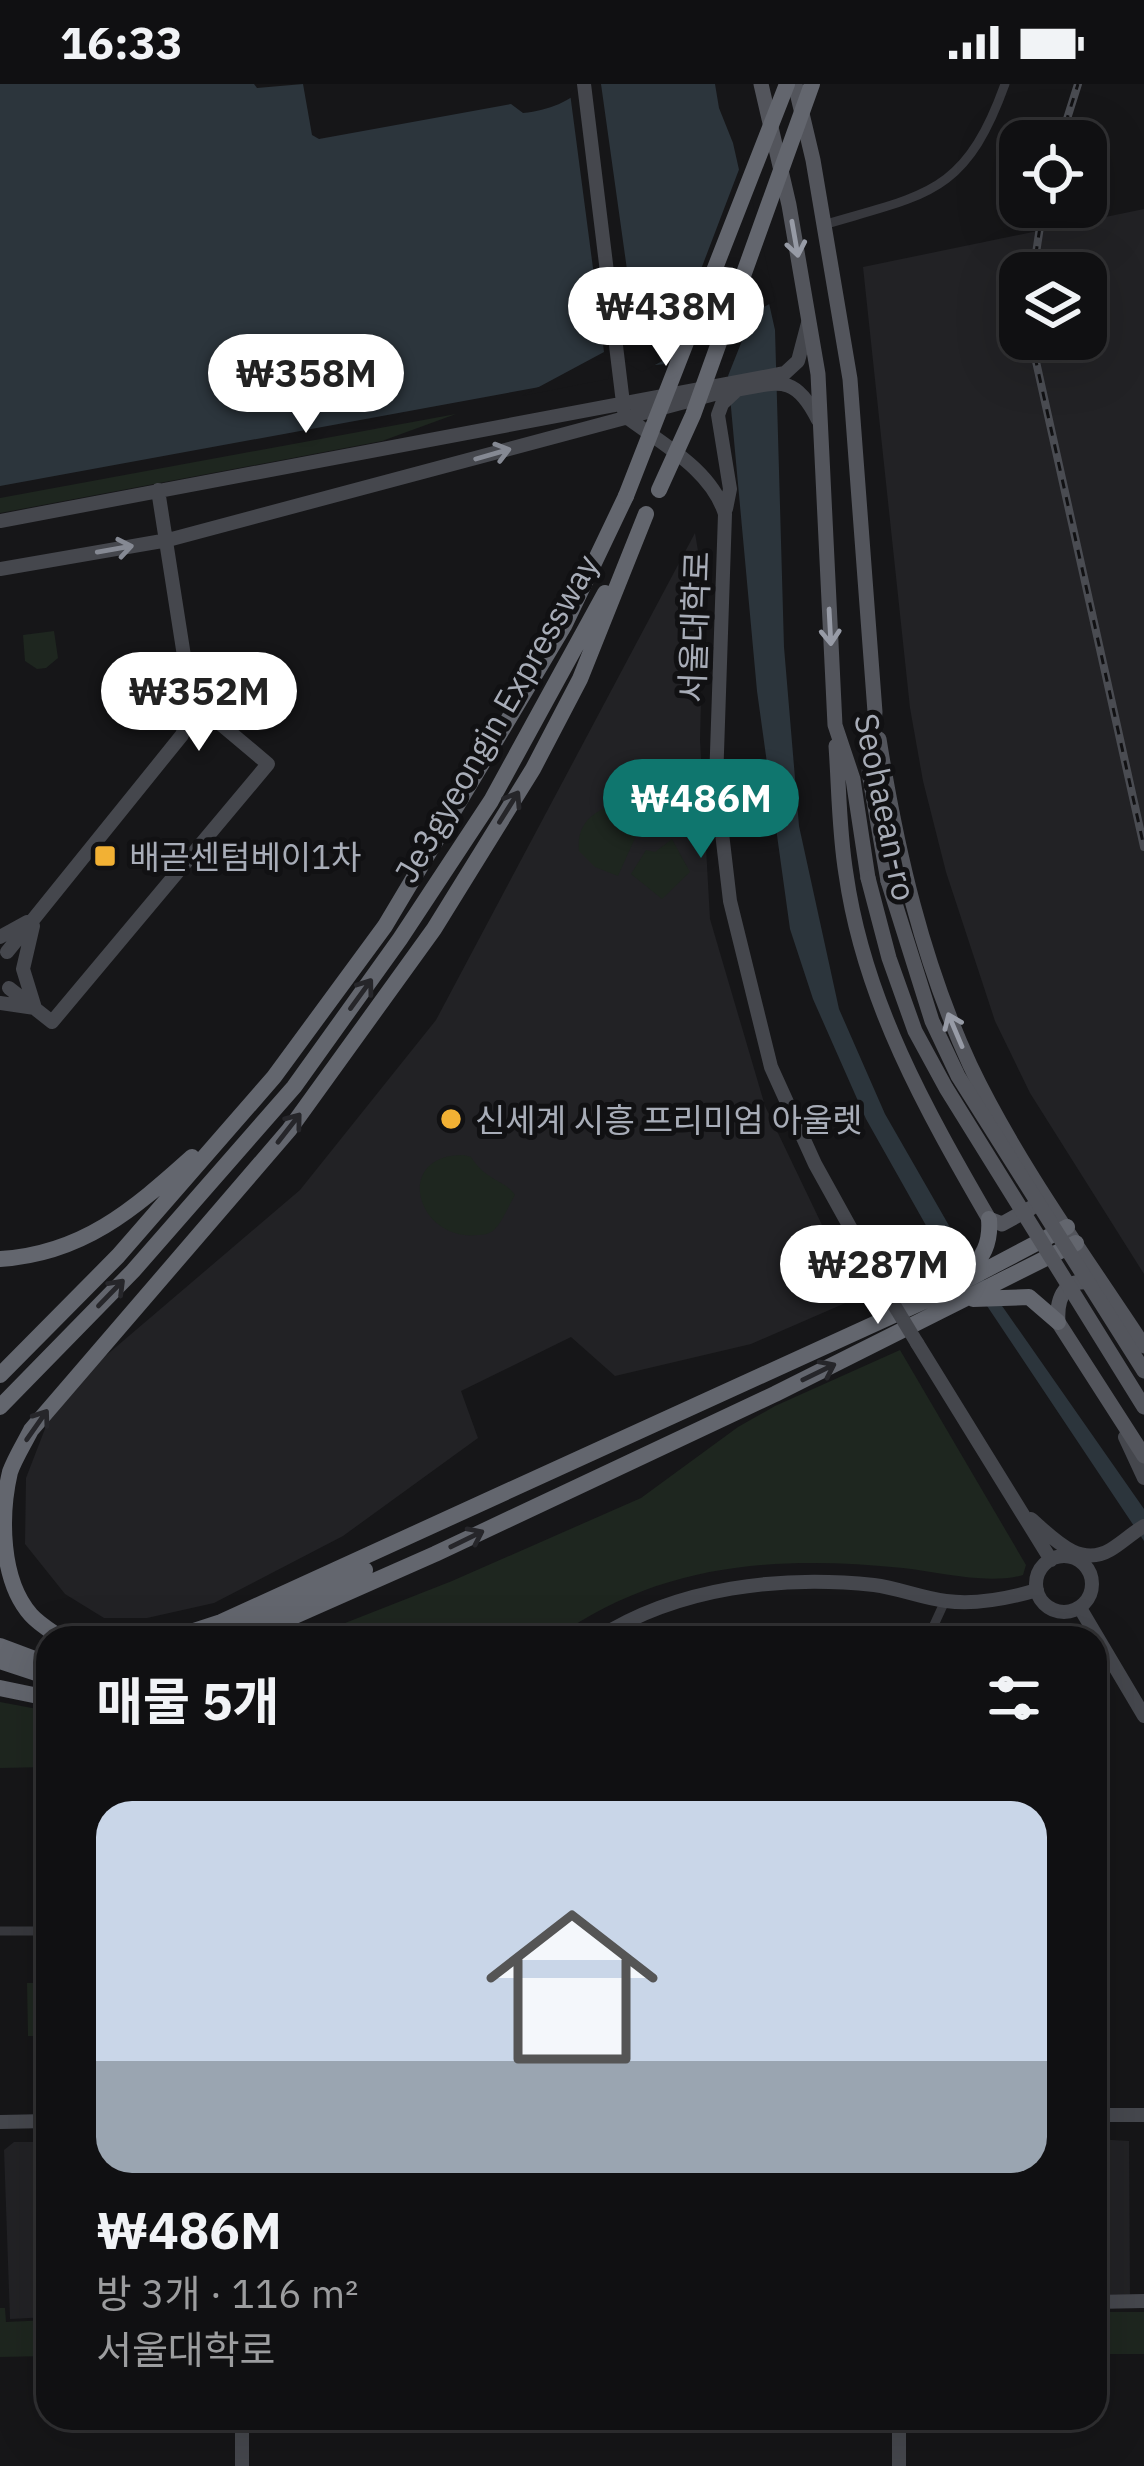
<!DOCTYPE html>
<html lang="ko">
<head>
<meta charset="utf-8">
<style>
	:root { --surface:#101012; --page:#1e1e20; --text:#f1f3f6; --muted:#9c9d9f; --line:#303032; --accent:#0f766e }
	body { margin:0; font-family:"IBM Plex Sans","Noto Sans KR",sans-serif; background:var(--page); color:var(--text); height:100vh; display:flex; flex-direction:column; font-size:45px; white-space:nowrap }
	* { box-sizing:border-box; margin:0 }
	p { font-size:39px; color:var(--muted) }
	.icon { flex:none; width:66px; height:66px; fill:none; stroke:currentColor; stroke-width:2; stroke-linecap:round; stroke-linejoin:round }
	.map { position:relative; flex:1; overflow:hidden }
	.side { position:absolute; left:36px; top:1542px; width:1071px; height:804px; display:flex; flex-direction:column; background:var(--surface); border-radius:36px; box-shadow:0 12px 48px #0002,0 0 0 3px var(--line) }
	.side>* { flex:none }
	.buttons { position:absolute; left:999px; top:36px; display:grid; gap:24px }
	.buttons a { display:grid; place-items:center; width:108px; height:108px; border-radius:24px; background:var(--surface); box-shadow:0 12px 48px #0002,0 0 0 3px var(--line); font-size:60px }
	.price { position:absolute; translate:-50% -102px; padding:0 27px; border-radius:42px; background:#fff; color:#222; font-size:39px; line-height:78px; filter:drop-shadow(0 3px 6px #0008) }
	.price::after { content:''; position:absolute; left:50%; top:72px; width:36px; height:27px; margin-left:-18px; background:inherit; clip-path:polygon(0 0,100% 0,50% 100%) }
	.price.active { background:var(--accent); color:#fff }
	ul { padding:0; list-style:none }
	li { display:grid; align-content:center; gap:24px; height:636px; padding:0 60px }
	li span { display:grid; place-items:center; height:372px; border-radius:36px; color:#555 }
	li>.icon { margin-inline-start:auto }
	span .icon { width:216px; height:216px; fill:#fffc; stroke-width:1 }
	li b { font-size:51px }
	h2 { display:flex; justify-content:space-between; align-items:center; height:144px; padding:0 60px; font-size:51px }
	.status { display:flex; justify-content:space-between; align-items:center; height:84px; padding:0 60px; background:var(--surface); direction:ltr }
	.status svg { height:33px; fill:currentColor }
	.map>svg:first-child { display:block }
</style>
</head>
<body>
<div class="status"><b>16:33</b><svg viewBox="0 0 49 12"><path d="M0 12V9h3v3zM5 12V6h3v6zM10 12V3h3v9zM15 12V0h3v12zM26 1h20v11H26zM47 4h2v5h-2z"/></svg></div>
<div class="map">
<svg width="1144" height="2382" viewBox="0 0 1144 2382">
	<rect width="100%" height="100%" fill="#161618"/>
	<path fill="#222225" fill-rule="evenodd" d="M1144,125V1190L1030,1009L995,937L946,788L923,697L910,624L863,183ZM1086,189V255H1020V189Z
		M695,449L704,503L700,656L710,835L765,1022L857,1214L751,1260L615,1292L571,1253L461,1307L478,1354L343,1452L214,1519L147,1534H104L65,1510L25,1460L26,1394L48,1337L89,1286L300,1106L436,936Z
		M1095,2055L1129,2057L1130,2212H1095Z
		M14,2058H48V2233L10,2235L4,2066Z"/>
	<path fill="#1e261f" d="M456,330L382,357L0,429V414Z
		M54,547L58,574L46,584L37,585L25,577L23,551Z
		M690,712L691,719L643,736L618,792L595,783L579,767C574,710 652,716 690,712Z
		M672,755L690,788L662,815L631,790L646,766L655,768Z
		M463,1071L471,1073C487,1098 504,1095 515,1111C509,1121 503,1136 495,1145C490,1150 484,1151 477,1151C417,1158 392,1071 463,1071Z
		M900,1266L1026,1481L1023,1491C987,1501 940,1488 903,1484C777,1471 660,1479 555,1554H307L452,1497L641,1414L738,1343L775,1322Z
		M0,1618L48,1627V1683L0,1684Z
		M27,1899H48V1952H28Z
		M0,2224H5L6,2238L48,2236V2272L0,2273Z
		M1095,2228H1144V2270H1095Z"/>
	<path fill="#2c353c" d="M0,0H254L257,4L303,0L312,51L319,55L511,20L523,29C550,26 569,18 589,0H715L719,24L733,59L775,246L784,563L799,742L839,925L885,1030L963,1166L1144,1425V1457L947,1162L928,1145L866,1035L813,915L790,845L757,607L726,269C706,272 657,284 641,281L631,264L617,259L600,292L0,402Z"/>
	<path fill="#161618" d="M581,0H601L636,250L687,222L743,75L775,217L753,229L724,302L721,275L664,284L666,275L642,288L628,280L625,267L617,265L608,295L522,312L604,268L570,9Z"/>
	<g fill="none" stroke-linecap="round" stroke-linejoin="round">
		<path stroke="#37383d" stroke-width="9" d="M823,141C927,110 965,111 1005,0
			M928,1554L945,1517
			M0,1847H48"/>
		<path stroke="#45474d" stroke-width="14" d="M584,0L624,327
			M625,332C662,360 711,385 725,430L716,698L730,817L771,983L815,1080L882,1201
			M726,425L730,405L718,331L722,320L737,306
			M0,437L785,289L798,277L808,239
			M0,485L168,456L722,308C773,302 792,283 818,336
			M0,853L27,838
			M7,868L182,651L192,623L158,406
			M9,904L52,938L268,680L218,638L192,623
			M0,919L35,924L23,885L33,842
			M917,1259L1051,1476
			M1125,1353L1144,1394
			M1031,1435C1053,1454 1079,1484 1110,1466C1122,1459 1132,1449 1144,1442
			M1036 1500a28 28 0 1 1 56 0a28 28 0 1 1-56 0Z
			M1080,1524L1144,1632
			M598,1554C678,1503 781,1491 874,1501C898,1504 922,1514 946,1517C977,1521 1007,1515 1037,1506
			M1095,2031H1144
			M0,2038L48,2037
			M1095,2218L1144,2217
			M242,2334V2382
			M899,2382V2334"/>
		<path stroke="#53555c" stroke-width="15" d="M761,0L789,121L818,290L835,641L853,695L868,794
			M795,0L813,76L850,295L875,628L869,689L888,797
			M879,655C897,767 922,877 970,981C1015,1076 1086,1174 1144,1262
			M836,662C839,704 839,748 846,790C864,917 926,1026 989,1135L1002,1140L1031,1124
			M1099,1200C1069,1191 1056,1209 1058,1238L1144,1372"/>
		<path stroke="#63666e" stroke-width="16" d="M0,1175C82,1170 133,1126 192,1073
			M966,1191C983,1173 991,1160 989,1135
			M973,1215L1029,1213L1058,1238
			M0,1291L118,1172L274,993L385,842L564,542L626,412
			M0,1323L133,1187L294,1003L400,855L491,717L605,509
			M61,1554C51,1547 39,1540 31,1531C0,1496 0,1431 10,1388C15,1374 24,1360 31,1346L289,1046L434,845L533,685L580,595L646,430
			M172,1554L221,1538L940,1210L1067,1143
			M220,1554L365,1486
			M245,1554L435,1470L775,1310L1076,1159
			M0,1562L48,1580
			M0,1577L48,1593
			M0,1604L48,1614"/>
		<g stroke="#4a4c52" stroke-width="8">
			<path id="rail" d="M1060,57L1078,0
				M1033,189L1043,123
				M1031,255L1144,763"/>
		</g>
		<use href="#rail" stroke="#111113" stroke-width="3" stroke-dasharray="9" stroke-linecap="butt"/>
		<path stroke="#45474d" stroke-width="14" d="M882,1201L917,1259"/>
		<path stroke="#53555c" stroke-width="15" d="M868,794L889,874L915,947L946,1004L1144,1323
			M888,797L932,937L958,992L1144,1287"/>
		<path stroke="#63666e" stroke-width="16" d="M659,406L693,331L812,0
			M626,412L787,0"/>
	</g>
	<defs><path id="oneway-shaft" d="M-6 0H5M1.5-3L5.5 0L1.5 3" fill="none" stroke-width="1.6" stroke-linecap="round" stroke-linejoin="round" transform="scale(3)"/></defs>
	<g stroke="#979ba6">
		<use href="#oneway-shaft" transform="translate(795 155) rotate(80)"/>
		<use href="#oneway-shaft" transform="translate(830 543) rotate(87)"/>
		<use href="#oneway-shaft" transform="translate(955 946) rotate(-113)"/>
	</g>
	<g stroke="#858993">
		<use href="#oneway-shaft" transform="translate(493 370) rotate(-16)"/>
		<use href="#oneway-shaft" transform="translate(115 465) rotate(-10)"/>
	</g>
	<g stroke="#26262a">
		<use href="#oneway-shaft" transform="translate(509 723) rotate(-58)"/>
		<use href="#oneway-shaft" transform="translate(361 910) rotate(-54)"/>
		<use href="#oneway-shaft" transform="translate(289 1044) rotate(-52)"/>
		<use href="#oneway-shaft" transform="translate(111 1209) rotate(-46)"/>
		<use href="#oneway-shaft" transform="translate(819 1288) rotate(-26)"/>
		<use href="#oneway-shaft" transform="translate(37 1341) rotate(-55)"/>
		<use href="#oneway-shaft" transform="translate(467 1455) rotate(-26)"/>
	</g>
	<g fill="#f2b134" stroke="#111113" stroke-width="4.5">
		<rect x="93" y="760" width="24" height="24" rx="6"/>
		<circle cx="451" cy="1035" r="12"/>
	</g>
	<g text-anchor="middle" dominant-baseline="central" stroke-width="10" stroke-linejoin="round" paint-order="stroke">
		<g font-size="33" fill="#a8adb8" stroke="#111113">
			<text transform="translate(694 543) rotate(-88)">서울대학로</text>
			<text transform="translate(496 634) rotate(-60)">Je3gyeongin Expressway</text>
			<text transform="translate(886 723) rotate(78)">Seohaean-ro</text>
		</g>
		<g font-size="33" fill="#a8adb8" stroke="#111113" text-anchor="start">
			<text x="129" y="772">배곧센텀베이1차</text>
			<text x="475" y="1035">신세계 시흥 프리미엄 아울렛</text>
		</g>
	</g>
</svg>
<div class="buttons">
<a><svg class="icon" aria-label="locate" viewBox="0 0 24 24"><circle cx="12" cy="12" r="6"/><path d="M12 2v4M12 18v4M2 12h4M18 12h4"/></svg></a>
<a><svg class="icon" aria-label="layers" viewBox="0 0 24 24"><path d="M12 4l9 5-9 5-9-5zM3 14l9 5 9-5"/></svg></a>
</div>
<b class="price" style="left:666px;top:285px">₩438M</b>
<b class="price" style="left:306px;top:352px">₩358M</b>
<b class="price" style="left:199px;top:670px">₩352M</b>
<b class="price active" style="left:701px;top:777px">₩486M</b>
<b class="price" style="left:878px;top:1243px">₩287M</b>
<section class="side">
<h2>매물 5개<svg class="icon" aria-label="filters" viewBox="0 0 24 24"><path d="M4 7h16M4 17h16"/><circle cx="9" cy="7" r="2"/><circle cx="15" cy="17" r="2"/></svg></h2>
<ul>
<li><span style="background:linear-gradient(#c9d6e8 70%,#9aa5b1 0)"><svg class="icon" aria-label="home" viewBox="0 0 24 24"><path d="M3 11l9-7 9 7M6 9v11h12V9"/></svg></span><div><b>₩486M</b><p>방 3개 · 116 m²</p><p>서울대학로</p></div></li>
</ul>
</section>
</div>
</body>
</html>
